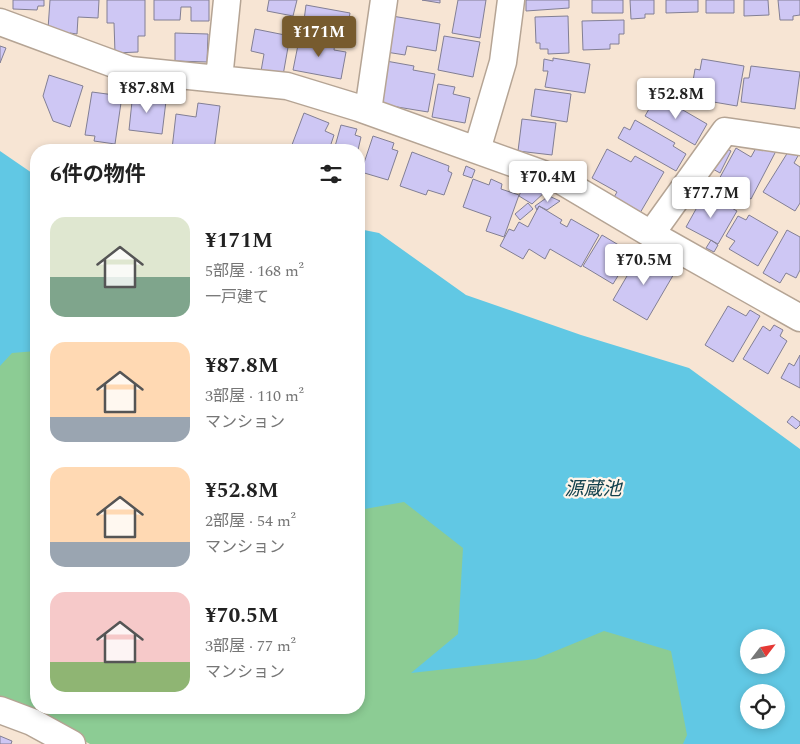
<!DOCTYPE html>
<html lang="ja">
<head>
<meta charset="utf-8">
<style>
	:root { --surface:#fff; --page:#f2f2f2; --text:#222; --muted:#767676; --accent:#775b2e }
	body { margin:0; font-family:Spectral,"Noto Sans JP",serif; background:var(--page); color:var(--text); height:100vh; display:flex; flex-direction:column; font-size:19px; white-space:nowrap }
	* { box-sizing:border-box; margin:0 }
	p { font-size:16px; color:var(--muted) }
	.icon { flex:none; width:28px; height:28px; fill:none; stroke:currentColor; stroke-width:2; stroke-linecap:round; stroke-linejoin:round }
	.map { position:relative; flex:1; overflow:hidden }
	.drawer { position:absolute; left:30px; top:144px; width:335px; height:570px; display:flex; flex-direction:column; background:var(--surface); border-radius:20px; box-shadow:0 2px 8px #0003 }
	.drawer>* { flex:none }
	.needle { width:32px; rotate:59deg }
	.buttons { position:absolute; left:740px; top:629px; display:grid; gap:10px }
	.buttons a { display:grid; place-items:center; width:45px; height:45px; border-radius:50%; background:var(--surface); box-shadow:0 2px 8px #0003; font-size:25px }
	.price { position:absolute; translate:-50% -42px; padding:0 11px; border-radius:5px; background:#fff; color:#222; font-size:16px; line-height:32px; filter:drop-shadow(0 1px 2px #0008) }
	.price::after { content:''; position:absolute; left:50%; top:30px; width:15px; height:11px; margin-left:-8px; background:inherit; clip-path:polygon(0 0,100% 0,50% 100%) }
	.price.selected { background:var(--accent); color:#fff }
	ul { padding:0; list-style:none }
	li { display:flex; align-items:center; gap:15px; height:125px; padding:0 20px }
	li span { display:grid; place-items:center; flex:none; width:140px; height:100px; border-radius:15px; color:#555 }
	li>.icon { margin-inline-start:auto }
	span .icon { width:60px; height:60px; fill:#fffc; stroke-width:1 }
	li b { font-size:21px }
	h2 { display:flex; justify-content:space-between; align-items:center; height:60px; padding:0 20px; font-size:21px }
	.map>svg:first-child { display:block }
</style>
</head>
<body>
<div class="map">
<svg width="800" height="744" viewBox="0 0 800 744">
	<rect width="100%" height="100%" fill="#f7e5d4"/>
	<path fill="#8ccc94" d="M36,337V708H359V488L403,481L612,608L692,642L705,744H90L35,714L0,698V352Z"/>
	<path fill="#61c8e4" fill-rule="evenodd" d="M0,151L32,173L36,174V351L12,353L0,366Z
		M359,229L379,233L466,295L581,335L689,368L800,449V744H683L687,735L671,651L604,631L536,659L411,673L458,634L463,548L404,502L359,510ZM749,638H776V665H749ZM749,692H776V720H749Z"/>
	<path fill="#cec7f4" stroke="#827f94" d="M13,0H44V6H38L37,10L13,9Z
		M50,0H99L98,18L78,17L77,34L70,33L69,41L48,29Z
		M107,0H145V36H138V52L115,53L114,23H107Z
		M154,0H209V21H191V7H181L180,20H154Z
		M269,0H297L293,16L267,11Z
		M422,0H440V3Z
		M458,0H486L480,38L452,33Z
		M526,0H569V8L526,11Z
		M592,0H623V13H592Z
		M630,0H654V14H645V18L631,19Z
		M666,0H698V12L666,13Z
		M706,0H734V13H706Z
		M744,0H768L769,15L744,16Z
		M778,0H800V15L793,16V20H780Z
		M306,5L350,13L348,25L353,26L351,36L303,28Z
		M392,16L440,24L436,51L407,46L405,55L386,52Z
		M568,16L569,53L548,54V49H540V43H536L535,17Z
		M624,20V34H619V44H610V49L583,50L582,21Z
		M255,29L290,36L282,81L260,77L264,54L251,51Z
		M175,33L208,34L207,62L175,61Z
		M300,35L335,41L334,50L346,52L341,79L293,70Z
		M444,36L480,42L473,77L438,70Z
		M0,46L6,48L0,63Z
		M553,58L590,64L585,93L545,87L548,71H543L544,59L553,61Z
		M702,59L744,66L737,106L696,99L697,95L691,93L695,69L700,70Z
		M386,61L414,66L413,70L435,74L428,112L379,104Z
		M751,66L800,72L795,109L741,102L744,78H749Z
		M49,75L83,86L70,127L53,121L43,96Z
		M438,84L455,87L453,94L470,98L465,123L432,117Z
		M535,89L571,94L567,122L531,116Z
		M92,92L122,96L115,144L94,141L95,136L85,135Z
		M133,92L150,94L149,99L166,101L162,134L129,130Z
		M657,95L707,124L695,145L645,116Z
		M198,103L220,106L214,150L172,149L176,114L196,117Z
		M304,113L329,123L325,131L334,135L329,150H290Z
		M522,119L556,123L552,155L518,151Z
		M635,120L675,143L673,146L686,154L676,171L618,138L624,127L630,130Z
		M341,125L357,129L355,135L361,137L358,150H334Z
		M373,136L394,143L392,149L398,151L388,180L361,172Z
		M722,146L731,151L720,173L711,168Z
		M736,148L751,157L756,148L776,151L751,199L741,194L745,188L737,183L733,190L718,181Z
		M607,149L631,162L635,156L664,172L640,213L613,199L617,192L592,178Z
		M412,152L449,166L448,171L452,173L444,195L428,190L426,195L400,186Z
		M788,152L799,154L794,163L800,167V203L795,211L763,192Z
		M466,166L475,170L472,178L463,175Z
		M473,179L489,185L491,179L502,184L501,189L519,195L504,237L486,231L491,217L463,207Z
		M528,185L546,191L532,204L519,196L522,189L525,190Z
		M705,193L737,211L718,244L686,227Z
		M549,196L560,201L547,210L539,206L537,210L535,206Z
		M528,203L533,209L520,220L515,214Z
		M539,206L562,220L560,223L567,227L571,219L599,235L581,267L550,249L545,259L529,249L523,259L500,246L509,229L514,231L519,222L528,227Z
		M749,215L778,232L758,266L729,249L735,241L726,236L738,216L746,220Z
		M787,230L800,237V270L796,278L786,273L780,283L763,273Z
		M602,235L632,253L613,284L583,266Z
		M711,240L718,245L714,252L706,248Z
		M641,252L675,272L647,320L613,300Z
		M728,306L746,316L750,310L760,316L733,362L705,345Z
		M774,325L783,330L780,336L787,341L768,374L743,359L763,326L770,331Z
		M800,355V388L781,378L789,363L794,366Z
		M792,416L800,422V425L796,429L787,422Z
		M0,736L12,741L11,744H0Z"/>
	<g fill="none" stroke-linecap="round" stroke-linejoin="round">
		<g stroke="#b5a494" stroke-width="29">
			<path id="minor" d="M0,22L130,70L287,86L359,108L560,180L651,234L800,318
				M219,79L227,0
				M368,111L384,0
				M477,150L503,62L511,0
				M651,234L725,131L800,142
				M0,710L32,722L72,744"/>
		</g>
		<use href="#minor" stroke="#fff" stroke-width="26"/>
	</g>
	<g text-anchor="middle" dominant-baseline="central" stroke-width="4.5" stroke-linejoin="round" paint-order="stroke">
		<g font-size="19" font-style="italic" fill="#14424e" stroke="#fff4e9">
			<text x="593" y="489">源蔵池</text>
		</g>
	</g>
</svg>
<div class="buttons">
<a><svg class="needle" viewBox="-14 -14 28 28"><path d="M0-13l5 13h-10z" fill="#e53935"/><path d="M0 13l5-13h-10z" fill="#767676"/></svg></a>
<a><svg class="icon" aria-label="locate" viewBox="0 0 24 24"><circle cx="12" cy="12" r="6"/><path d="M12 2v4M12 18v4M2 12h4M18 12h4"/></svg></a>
</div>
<b class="price selected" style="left:319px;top:58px">¥171M</b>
<b class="price" style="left:147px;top:114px">¥87.8M</b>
<b class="price" style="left:676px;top:120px">¥52.8M</b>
<b class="price" style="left:548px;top:203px">¥70.4M</b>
<b class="price" style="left:711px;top:219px">¥77.7M</b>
<b class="price" style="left:644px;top:286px">¥70.5M</b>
<section class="drawer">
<h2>6件の物件<svg class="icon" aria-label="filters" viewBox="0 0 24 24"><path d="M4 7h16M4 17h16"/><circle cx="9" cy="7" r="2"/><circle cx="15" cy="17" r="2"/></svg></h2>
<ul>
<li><span style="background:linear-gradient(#dfe7d0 60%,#7fa58c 0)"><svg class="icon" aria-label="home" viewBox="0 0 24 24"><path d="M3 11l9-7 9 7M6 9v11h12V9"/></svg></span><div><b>¥171M</b><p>5部屋 · 168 m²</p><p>一戸建て</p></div></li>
<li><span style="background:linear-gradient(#ffd9b3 75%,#9aa5b1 0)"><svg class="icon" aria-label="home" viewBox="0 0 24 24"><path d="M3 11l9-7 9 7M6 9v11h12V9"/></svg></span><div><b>¥87.8M</b><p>3部屋 · 110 m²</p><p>マンション</p></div></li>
<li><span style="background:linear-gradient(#ffd9b3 75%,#9aa5b1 0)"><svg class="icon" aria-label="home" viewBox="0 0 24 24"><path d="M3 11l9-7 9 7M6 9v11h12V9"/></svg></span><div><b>¥52.8M</b><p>2部屋 · 54 m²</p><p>マンション</p></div></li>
<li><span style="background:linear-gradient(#f6c9c9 70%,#8fb573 0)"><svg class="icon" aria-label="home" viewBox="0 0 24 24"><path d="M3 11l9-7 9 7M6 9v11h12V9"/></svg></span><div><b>¥70.5M</b><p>3部屋 · 77 m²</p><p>マンション</p></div></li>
</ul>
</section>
</div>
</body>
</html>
